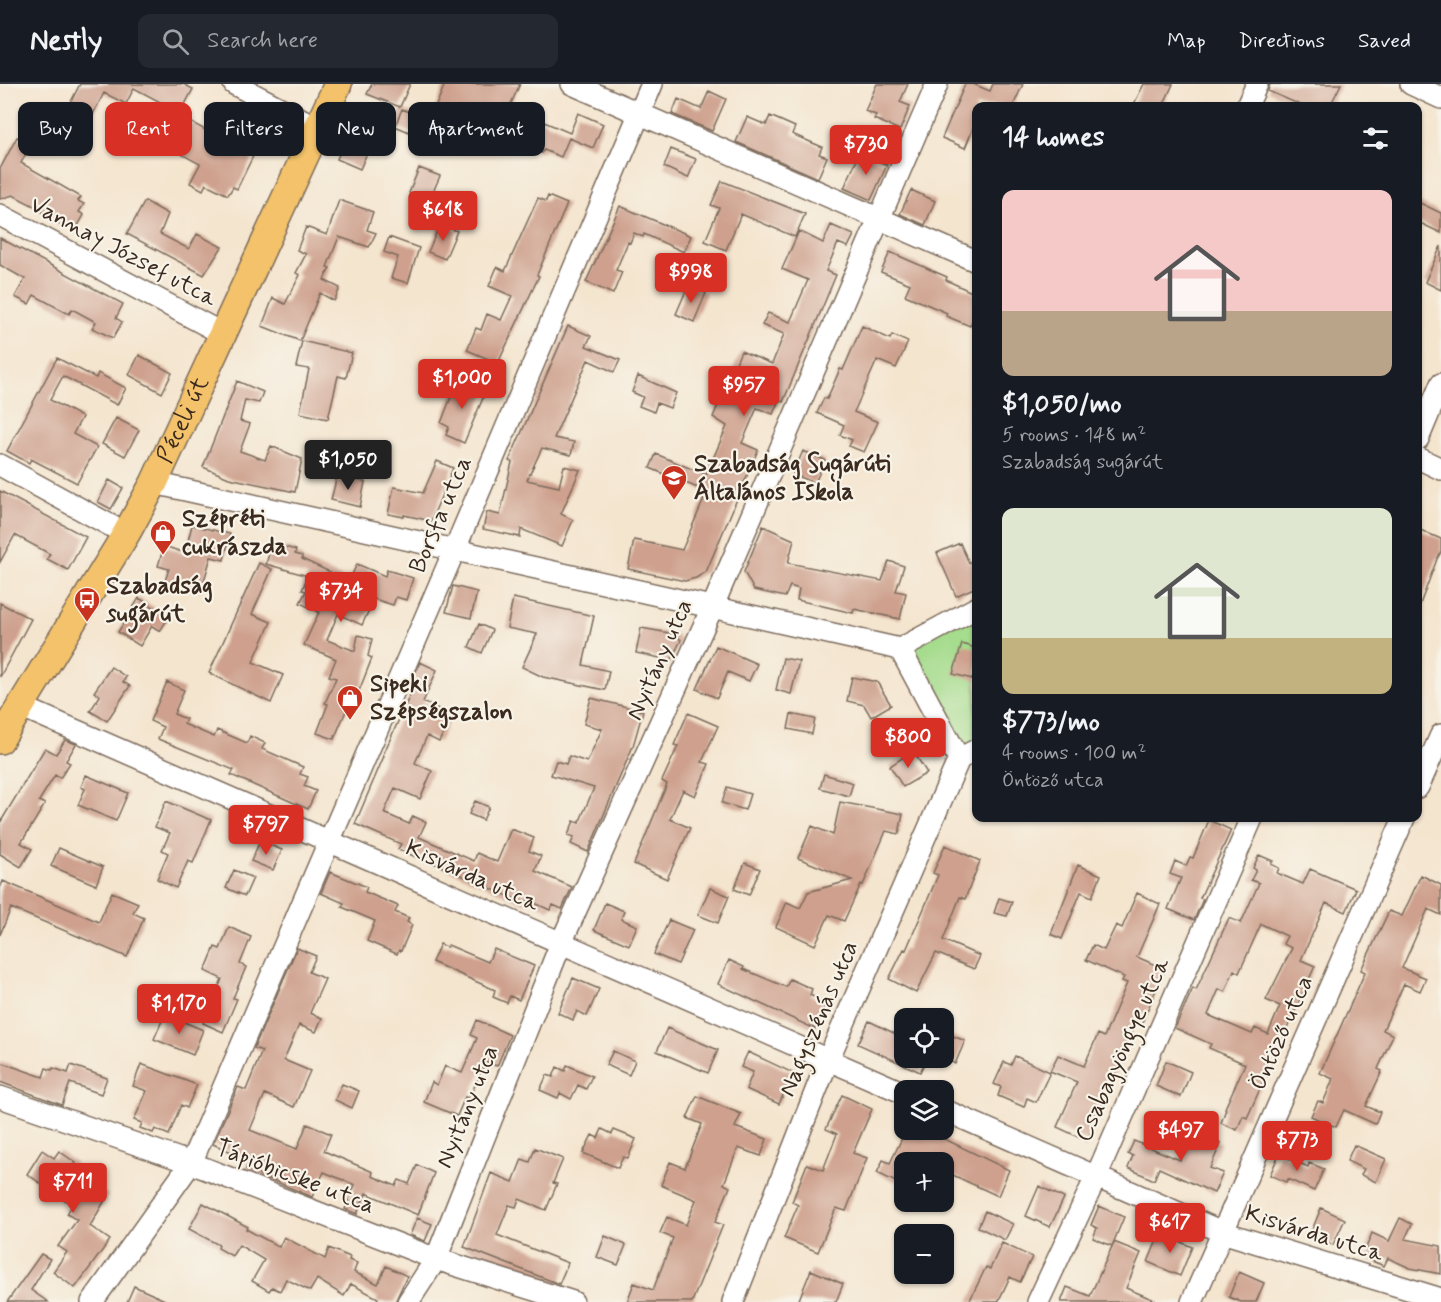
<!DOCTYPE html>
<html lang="en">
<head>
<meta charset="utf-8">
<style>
	:root { --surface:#171b24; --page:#242831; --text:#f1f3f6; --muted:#9ea1a6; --line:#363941; --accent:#d93025 }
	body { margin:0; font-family:Mynerve,sans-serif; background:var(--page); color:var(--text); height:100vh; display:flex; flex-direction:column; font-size:22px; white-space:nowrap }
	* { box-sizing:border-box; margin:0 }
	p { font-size:20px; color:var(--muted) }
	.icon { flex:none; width:33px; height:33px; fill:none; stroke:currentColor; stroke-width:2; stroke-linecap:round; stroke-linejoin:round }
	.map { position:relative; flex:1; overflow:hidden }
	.drawer { position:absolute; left:972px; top:18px; width:450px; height:720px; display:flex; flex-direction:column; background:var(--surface); border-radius:12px; box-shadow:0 2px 4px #0004 }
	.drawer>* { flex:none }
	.hud { position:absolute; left:18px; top:18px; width:570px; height:54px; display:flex; gap:12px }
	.buttons { position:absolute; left:894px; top:924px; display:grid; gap:12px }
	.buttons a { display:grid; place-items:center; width:60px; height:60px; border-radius:12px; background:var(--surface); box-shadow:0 2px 4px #0004; font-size:30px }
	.price { position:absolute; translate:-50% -51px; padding:0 14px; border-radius:6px; background:var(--accent); color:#fff; font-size:20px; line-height:39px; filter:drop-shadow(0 2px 3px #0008) }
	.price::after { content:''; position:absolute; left:50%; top:36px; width:18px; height:14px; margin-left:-9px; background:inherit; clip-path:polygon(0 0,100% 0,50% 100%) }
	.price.active { background:#222; color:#fff }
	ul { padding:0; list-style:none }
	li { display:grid; align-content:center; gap:12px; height:318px; padding:0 30px }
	li span { display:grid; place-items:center; height:186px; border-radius:12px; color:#555 }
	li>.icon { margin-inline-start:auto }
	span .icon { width:108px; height:108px; fill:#fffc; stroke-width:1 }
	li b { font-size:26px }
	h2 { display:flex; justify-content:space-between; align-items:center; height:72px; padding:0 30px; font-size:26px }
	.pill { padding:0 21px; border-radius:12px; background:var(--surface); box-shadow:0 2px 4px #0004; font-size:21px; line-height:54px }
	.pill.active { background:var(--accent); color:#fff }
	header { display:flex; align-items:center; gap:36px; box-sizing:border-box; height:84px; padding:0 30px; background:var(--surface); border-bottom:2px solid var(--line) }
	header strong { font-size:28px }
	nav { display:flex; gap:33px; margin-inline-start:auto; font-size:21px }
	.search { width:420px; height:54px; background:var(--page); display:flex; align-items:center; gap:15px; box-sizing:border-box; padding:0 21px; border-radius:12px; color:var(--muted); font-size:22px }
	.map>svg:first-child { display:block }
</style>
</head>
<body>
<header>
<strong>Nestly</strong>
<div class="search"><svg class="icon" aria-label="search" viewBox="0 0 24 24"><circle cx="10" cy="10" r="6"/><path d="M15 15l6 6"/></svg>Search here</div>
<nav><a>Map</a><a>Directions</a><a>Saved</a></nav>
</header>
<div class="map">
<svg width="1441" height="1218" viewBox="0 0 1441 1218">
	<rect width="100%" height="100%" fill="#f7f3e8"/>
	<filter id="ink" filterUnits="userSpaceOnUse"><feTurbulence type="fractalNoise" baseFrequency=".0167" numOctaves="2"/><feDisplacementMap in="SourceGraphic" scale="12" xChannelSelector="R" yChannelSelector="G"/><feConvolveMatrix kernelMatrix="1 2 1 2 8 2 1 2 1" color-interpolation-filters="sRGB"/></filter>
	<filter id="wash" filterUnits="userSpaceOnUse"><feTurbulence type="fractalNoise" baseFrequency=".008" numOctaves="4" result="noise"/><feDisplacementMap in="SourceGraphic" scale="24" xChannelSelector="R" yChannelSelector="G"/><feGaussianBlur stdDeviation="1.35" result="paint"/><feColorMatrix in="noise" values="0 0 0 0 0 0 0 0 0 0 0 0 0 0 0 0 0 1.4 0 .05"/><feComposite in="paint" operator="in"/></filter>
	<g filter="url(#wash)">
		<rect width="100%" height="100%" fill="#f4e5cf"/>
		<path fill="#a5dc8d" stroke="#708356" stroke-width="1.5" d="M976,524V666L959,675L900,565Z"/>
		<g id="blocks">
			<path fill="#cea08d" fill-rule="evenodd" d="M80,0H183L193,5L179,32L222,55L224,50L247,62L245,65L254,70L237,105L233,103L228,111L206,100L203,106L190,99L200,80L174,66L182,50L158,37L166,21L134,4L126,20L104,9L82,51L73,47L64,63L44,53L52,37L59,41Z
				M372,0H410L400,23L367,10Z
				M445,0H520L503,37L480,27L462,70L395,42L402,25L430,36Z
				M877,0H908L900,18L910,22L900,46L874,35L876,31L865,27Z
				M965,0H973L990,7L993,0H1023L1013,22H976V37L965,64L942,54Z
				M1144,0H1173L1163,22H1133Z
				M1270,0H1341L1330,22H1303L1268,7Z
				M709,7L726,15L712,47L672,30L678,15L701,25Z
				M578,29L603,40L593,64L569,54L561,73L544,66L542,69L524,61L535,34L570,49Z
				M770,32L795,43L792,50L822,63L819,70L827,73L818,94L736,58L747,33L766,41Z
				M347,52L370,62L360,85L337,75Z
				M17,53L31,60L21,79L81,113L78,117L84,120L79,128L84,131L76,145L66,139L64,143L49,135L51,132L40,127V125L13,111L0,115V85Z
				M671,65L696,75L688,94L664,83Z
				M860,69L887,81L871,116L844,104Z
				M419,84L440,92L429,117L409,109Z
				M722,97L805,130L795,153L741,130L726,166L705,157L719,124L711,121Z
				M911,106L935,117L925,141L900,130Z
				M548,112L567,120L537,191L539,192L498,279L467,266L476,244L481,246L487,230L501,236L512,212L489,202L497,183L505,187L538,114L546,117Z
				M339,116L373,128L367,146L376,149L369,163L339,153L327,183L330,184L324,196L340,204L334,217L320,209L300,257L262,242L273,214L285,220L300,191L296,189L306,170L297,166L306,143L327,151Z
				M145,117L168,130L160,150L189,165L197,150L222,163L204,191L127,150Z
				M1418,118L1441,129V149L1418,138Z
				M620,122L691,152L684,168L644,150L643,153L634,149L630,159L628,158L616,186L622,188L613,210L586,198Z
				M440,140L457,147L445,175L428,168Z
				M831,141L854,151L848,163L838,159L826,187L836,191L783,318L779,316L773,330L757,324L742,359L758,366L706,488L696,494L685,497L628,485L634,456L682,466L707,408L650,384L656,370L706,391L727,342L713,333L741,267L772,280L784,250L762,241L768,229L790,238L808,196L782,185L799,147L823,159Z
				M389,153L419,164L408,199L391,194L398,173L384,168Z
				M0,154L123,220L116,234L122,238L113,254L92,244L96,238L72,225L69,230L34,211L29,220L15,213L25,195L0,181Z
				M1441,162V206L1425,198Z
				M890,168L947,193L946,196L976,210V227L970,242L946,232L947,229L905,211L910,200L881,188Z
				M688,202L706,209L694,238L676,230Z
				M568,242L591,252L586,262L620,276L614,288L588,276L554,354L574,358L571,371L542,364L527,396L559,403L564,382L580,386L561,430L573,436L562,462L521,445L520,453L483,445L487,428L500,431L512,378L509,377Z
				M862,242L890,255L892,251L908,258L896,284L877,276L854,328L878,338L864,368L849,362L852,356L840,351L844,341L817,329L824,314L827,315L840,285L843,286Z
				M302,257L352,269L346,294L338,292L328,335L300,329L309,285L296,283Z
				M139,271L172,289L162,309L129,291Z
				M57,274L96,294L98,289L126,304L117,321L63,292L50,316L82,333L73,350L97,363L77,399L31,375L29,379L7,367Z
				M638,292L676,309L670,324L657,319L654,328L639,322L643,313L632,308Z
				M458,295L486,307L464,359L446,351L449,343L441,339Z
				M237,297L263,308L259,319L245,316L240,337L250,340L240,367L265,376L271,362L302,375L295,408L229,394L203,383Z
				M116,334L139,346L125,372L102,360Z
				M803,367L825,376L815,399L793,390Z
				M437,377L453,384L431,437L404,431V433L388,430L394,403L423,409Z
				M337,392L365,398L360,423L331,416Z
				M109,396L123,404L111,425L98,418Z
				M0,407L86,453L68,486L47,475L50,470L15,451L0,478Z
				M192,441L230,450L224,476L211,473L201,507L165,497L169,485L158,482L164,462L185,469Z
				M763,442L794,456L788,479L882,497L889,477L904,482L896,507L906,509L900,535L854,525L853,529L797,516L799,505L790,502L785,513L754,506L744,488Z
				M1418,445L1441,455V468L1437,475L1419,523H1418Z
				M960,459L969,479L976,475V503L956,512L937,469Z
				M281,462L296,466L295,470L302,472V475L349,497L357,480L385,492L387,486L413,494L406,516L396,513L393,521L374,515L362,541L338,530L327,556L355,567L358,551L372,555L368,572L372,574L357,612L360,613L352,630L346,627L334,655L317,649L328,620L325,619L336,594L329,592L336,575L304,561L319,528L300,519L306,507L302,506L308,492L266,480L271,463L279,466Z
				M259,479L272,485L252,530L271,538L253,578L283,591L271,619L209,589Z
				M453,502L477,508L471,534L446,528Z
				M139,514L169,533L160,547L152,542L140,562L118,548Z
				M513,514L594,532L583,581L609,587L605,606L543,593L522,583L537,550L507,544Z
				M0,519L31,535L0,593Z
				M479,540L492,546L482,569L469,563Z
				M641,544L675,550L681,556L670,579L660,574L636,569Z
				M962,560L976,564V596L953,590Z
				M716,562L757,580L749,597L728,588L717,614L697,605Z
				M783,574L799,577L791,610L776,606Z
				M420,578L437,586L423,618L452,631L439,658L427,652L415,679L432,687L420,715L395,704L384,729L409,740L413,732L426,738L419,753L474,777L477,769L497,778L511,745L534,754L529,767L541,772L535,787L572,803L562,825L553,821L550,826L528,816L526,820L418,772V774L398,765L401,760L355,740L384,672L383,671L414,602L411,600Z
				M111,583L126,593L123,598L130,602L107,637L90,627L100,612L94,608Z
				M852,593L877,598L891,621L871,633L864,621L847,617Z
				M167,598L184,606L174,630L186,635L184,640L214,653L217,646L247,659L250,652L265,659L262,665L303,683L300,690L308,693L304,702L316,707L308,725L231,691L234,686L158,655L163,643L150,637Z
				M591,614L643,627L633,662L588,768L571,760L574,753L568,751L574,737L579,739L594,704L551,691L556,677L566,680L569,672L587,678L602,645L584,640Z
				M688,629L718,642L702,678L709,680L695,712L683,706L670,735L690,744L667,795L634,780L667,700L662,697L678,662L674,661Z
				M791,630L815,635L812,650L788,645Z
				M65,656L76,660L66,677L70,679L60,694L55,691L39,717L45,720L21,759L32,765L21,783L0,770V739L45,664L56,670Z
				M913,667L927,689L903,703L890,682Z
				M824,690L853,699L849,712L820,704Z
				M86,691L128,709L116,737L78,721L85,705L81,703Z
				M727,703L750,710L745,726L722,719Z
				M166,717L211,736L193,779L188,777L176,804L157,795L168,769L162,766L170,749L155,743Z
				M475,717L489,723L483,736L469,730Z
				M840,718L903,730L899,750L886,747L863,801L861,800L844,837L829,831L815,861L776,843L787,818L800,824L808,808L852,796L798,774L812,742L833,751Z
				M1209,736L1231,746L1200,814L1203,815L1194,836L1168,825L1181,794L1170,790L1175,777L1186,782L1190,773L1193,774Z
				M260,757L282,766L273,786L251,777Z
				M945,761L980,777L965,815L960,813L943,856L980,872L974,885L936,869L916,909L889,895L904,865L906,866L925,822L938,791L933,789Z
				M59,764L103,783L96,801L51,782Z
				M1259,771L1273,777L1271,780L1279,784L1277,789L1303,800L1310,785L1356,805L1346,828L1326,819L1301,876L1315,882L1247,1034L1243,1032L1237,1046L1221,1039L1226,1025L1225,1024L1245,980L1209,964L1211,960L1175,944L1193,904L1196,906L1229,834L1241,839L1259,799L1251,796L1256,786L1253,784ZM1261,840L1287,852L1283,860L1292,864L1266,916L1280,922L1268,950L1255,944L1252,950L1208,931L1219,905L1225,908L1234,886L1239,889Z
				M745,779L760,785L749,811L734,805Z
				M1078,781L1101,791L1092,813L1081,808L1062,855L1051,850Z
				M234,786L253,794L245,812L226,804Z
				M330,788L367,803L365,808L398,822L395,828L409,834L407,838L412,841L401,867L399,866L397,870L367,857L375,837L342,823L344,819L321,809Z
				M1421,791L1441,801V831L1428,825L1402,884L1426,894L1420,907L1404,900L1383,946L1393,951L1378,985L1382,987L1366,1022L1380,1028L1375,1040L1344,1026L1336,1043L1311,1032L1318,1017L1323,1019L1333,995L1320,989L1365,888L1361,886L1389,827L1402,832Z
				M3,797L99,838L112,808L138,819L133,829L144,834L127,873L11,824L0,851V805Z
				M710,804L729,812L718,839L698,831Z
				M1137,809L1160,820L1137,873L1165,885L1141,941L1135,939L1113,994L1114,995L1087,1057L1057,1043L1077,998L1050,987L1058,971L1084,982L1098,950L1104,953L1127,899L1122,897L1124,893L1086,876L1093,861L1104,866L1116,841L1122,844Z
				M999,814L1012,818L1007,832L994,829Z
				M605,819L624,827L621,835L637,842L629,861L594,846Z
				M669,836L693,846L678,880L654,870Z
				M229,843L251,853L240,880L246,883L233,914L237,915L223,948L203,939L222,895L205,887L215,863L220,865Z
				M440,860L447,863L448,861L488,878L494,865L534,882L519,916L510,912L507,919L493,913L495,906L432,878Z
				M297,864L316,872L309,888L325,895L310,929L322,934L316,948L299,941L284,976L310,987L294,1023L265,1010L250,1046L297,1065L307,1040L331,1050L324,1067L373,1088L372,1092L396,1102L399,1096L409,1100L417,1081L434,1089L418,1131L366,1109L357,1130L345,1125L355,1101L324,1088L312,1113L246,1085L249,1077L242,1074L243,1073L213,1060L238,1003L246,1006L262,967L254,964Z
				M729,876L744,883L743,885L786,903L790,895L812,905L810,911L826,919L815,945L718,900Z
				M573,894L599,905L587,932L577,927L573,936L558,929Z
				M165,930L203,946L193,971L154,955Z
				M477,936L510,951L497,982L486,978L469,1014L465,1013L457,1032L424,1018L432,998L437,1001L445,982L462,989L477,954L471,951Z
				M869,937L904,954V974H927L920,988L858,960Z
				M667,944L718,966L708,989L657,967Z
				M944,948L965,957L955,980L944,974Z
				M613,967L635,977L629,991L606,981Z
				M748,968L793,989L779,1020L746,1005L753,988L741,983Z
				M1015,972L1050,988L1036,1018L1027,1014L1024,1023L998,1012L1001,1003L994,1000L1004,978L1011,981Z
				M1166,977L1191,988L1181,1013L1156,1002Z
				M0,978L43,993L46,984L52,986L53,984L68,989L71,981L107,994L101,1010L70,999L62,1021L0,998Z
				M141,980L197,1001L187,1024L181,1021L169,1051L155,1045L153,1049L140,1044L142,1039L134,1036L147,1007L133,1002Z
				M567,981L592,992L586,1005L578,1001L571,1015L560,1009L558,1014L540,1006L547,991L553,993L557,983L565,987Z
				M342,1000L359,1007L352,1024L335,1016Z
				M842,1011L872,1025L853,1069L867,1074L846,1127L836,1124L818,1168L784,1154L798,1121L792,1118L807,1080L823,1086L837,1050L826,1045Z
				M697,1012L741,1030L735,1043L767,1055L761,1072L738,1064L724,1100L730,1103L715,1138L723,1141L692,1218H627L634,1199L653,1206L673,1154L660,1149L667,1133L686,1141L696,1116L661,1101L670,1078L685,1084L702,1040L687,1034Z
				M602,1045L612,1050L614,1046L636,1055L628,1074L623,1073L618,1084L583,1069L592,1051L598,1054Z
				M906,1046H926L1009,1086L998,1112L944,1087V1078H904L896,1098L877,1089L883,1076L890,1079Z
				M1193,1046L1221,1059L1210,1084L1223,1089L1214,1109L1159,1084L1154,1096L1128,1084L1133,1072L1128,1070L1134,1057L1180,1076Z
				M1354,1061L1386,1075L1376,1098L1361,1091L1364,1085L1347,1077Z
				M535,1064L563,1075L553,1099L557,1100L546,1126L519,1115L516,1123L509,1121L497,1151L568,1179L559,1200L464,1163L491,1089L513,1098L522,1075L530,1078Z
				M42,1066L54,1074L59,1067L76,1079L71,1086L79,1092L78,1094L108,1111L90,1142L110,1156L75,1204L53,1188L67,1168L58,1162L77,1136L67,1130L72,1121L27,1090Z
				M1279,1070L1308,1083L1309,1079L1324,1085L1314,1107L1288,1095L1286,1098L1270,1091Z
				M1039,1102L1064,1114L1050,1143L1026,1132Z
				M203,1119L248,1143L246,1145L279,1163L284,1153L325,1175L329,1164L350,1173L349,1176L357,1179L354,1188L378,1200L386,1182L407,1192L395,1218H376L378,1214L351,1200L344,1212L317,1195L310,1207L286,1195L280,1207L272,1203L269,1207L252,1197L264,1176L239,1161L232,1172L218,1164L219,1161L189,1145Z
				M1099,1122L1124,1133L1112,1162L1093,1154L1097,1144L1091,1141Z
				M1321,1124L1345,1135L1333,1161L1310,1151Z
				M985,1127L1013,1140L1005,1156L978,1143Z
				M417,1134L432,1140L425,1157L410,1151Z
				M1400,1134L1412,1140L1405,1155L1441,1162V1190L1410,1184L1388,1174L1384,1182L1367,1175L1371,1166L1366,1164L1372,1149L1389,1157Z
				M1160,1149L1192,1163L1180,1192L1148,1178Z
				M605,1152L626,1161L618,1181L597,1173Z
				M1114,1158L1141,1169L1126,1204L1159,1218H1061L1067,1203L1090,1212Z
				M1002,1159L1032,1173L1020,1198L1010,1193L998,1218H969L986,1183L990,1185Z
				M41,1170L50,1175L31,1206L48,1218H7Z
				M811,1186L843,1200L836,1218H798Z
				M1239,1188L1264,1199L1256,1218H1241L1229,1213Z
				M134,1202L169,1218H127Z"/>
		</g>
	</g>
	<g filter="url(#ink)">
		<use href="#blocks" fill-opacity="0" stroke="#7c6b5c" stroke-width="1.5"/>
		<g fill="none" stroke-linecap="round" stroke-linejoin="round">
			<g stroke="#7c6b5c" stroke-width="24">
				<path id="minor" d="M234,0L318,44
					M572,0L976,177
					M1411,0L1441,14
					M1247,22L1257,0
					M0,131L223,250
					M1418,355L1441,300
					M1418,374L1441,385
					M0,381L126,450
					M154,399L900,565
					M900,565L959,675L976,666
					M900,565L976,524
					M20,622L904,1009
					M1418,703L1441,651
					M0,1013L191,1079L436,1175L573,1218
					M944,1026L1222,1148L1441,1215
					M92,1218L191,1079L454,467L652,0
					M408,1218L436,1175L561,859L712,524L937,0
					M733,1218L828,976L959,675
					M1038,1218L1096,1093L1252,734
					M1192,1218L1404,734"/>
			</g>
			<g stroke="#7c6b5c" stroke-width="30">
				<g id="major">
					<path id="s1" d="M0,656L126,450L154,399L338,0"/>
				</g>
			</g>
			<use href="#minor" stroke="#fff" stroke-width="21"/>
			<use href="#major" stroke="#f3c26a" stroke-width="27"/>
		</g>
	</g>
	<defs>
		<g id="school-pin" transform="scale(1.35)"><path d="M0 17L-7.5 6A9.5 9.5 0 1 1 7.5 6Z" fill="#c8321e" stroke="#f7f3e8"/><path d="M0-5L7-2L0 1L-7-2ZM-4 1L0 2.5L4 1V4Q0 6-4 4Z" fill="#fff"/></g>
		<g id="shop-pin" transform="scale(1.35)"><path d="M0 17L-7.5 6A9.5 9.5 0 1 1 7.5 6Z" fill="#c8321e" stroke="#f7f3e8"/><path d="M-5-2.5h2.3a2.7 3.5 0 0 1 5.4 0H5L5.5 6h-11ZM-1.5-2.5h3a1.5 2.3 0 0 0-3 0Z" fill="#fff"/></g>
		<g id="bus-pin" transform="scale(1.35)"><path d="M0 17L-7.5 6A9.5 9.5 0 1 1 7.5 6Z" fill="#c8321e" stroke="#f7f3e8"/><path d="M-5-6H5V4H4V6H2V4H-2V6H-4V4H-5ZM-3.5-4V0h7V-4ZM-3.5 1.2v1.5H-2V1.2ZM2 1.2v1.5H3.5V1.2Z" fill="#fff"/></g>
	</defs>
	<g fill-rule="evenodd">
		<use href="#school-pin" x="674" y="394"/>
		<use href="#shop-pin" x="163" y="449"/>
		<use href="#bus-pin" x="87" y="516"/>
		<use href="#shop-pin" x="350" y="614"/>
	</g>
	<g text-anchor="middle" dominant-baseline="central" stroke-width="4.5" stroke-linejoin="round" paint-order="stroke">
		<g font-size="24" fill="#3b2a1e" stroke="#f7f3e8">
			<text transform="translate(123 168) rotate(28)">Vannay József utca</text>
			<text stroke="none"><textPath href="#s1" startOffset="369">Péceli út</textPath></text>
			<text transform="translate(441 431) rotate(-67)">Borsfa utca</text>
			<text transform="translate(660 576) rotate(-66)">Nyitány utca</text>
			<text transform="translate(472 792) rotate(24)">Kisvárda utca</text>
			<text transform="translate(819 935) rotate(-67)">Nagyszénás utca</text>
			<text transform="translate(1282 949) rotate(-66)">Öntöző utca</text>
			<text transform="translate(1123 966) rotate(-66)">Csabagyöngye utca</text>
			<text transform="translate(468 1023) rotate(-68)">Nyitány utca</text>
			<text transform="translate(295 1093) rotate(21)">Tápióbicske utca</text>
			<text transform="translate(1314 1150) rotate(17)">Kisvárda utca</text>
		</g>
		<g font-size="24" font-weight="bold" fill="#3b2a1e" stroke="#f7f3e8" text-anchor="start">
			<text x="694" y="380">Szabadság Sugárúti<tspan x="694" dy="28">Általános Iskola</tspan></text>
			<text x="182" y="435">Szépréti<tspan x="182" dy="28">cukrászda</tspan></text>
			<text x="106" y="502">Szabadság<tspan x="106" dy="28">sugárút</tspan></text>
			<text x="370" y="600">Sipeki<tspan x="370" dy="28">Szépségszalon</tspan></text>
		</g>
	</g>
</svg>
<div class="buttons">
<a><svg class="icon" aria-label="locate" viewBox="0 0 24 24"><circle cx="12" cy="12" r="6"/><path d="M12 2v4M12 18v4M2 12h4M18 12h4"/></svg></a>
<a><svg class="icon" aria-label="layers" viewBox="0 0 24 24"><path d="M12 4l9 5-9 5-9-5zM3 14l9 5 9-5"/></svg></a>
<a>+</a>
<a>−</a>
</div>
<b class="price" style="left:866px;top:92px">$730</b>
<b class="price" style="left:443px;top:158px">$618</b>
<b class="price" style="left:691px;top:220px">$998</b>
<b class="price" style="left:462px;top:326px">$1,000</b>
<b class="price" style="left:744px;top:333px">$957</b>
<b class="price active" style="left:348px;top:407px">$1,050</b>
<b class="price" style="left:341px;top:539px">$734</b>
<b class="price" style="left:908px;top:685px">$800</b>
<b class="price" style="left:266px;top:772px">$797</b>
<b class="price" style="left:179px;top:951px">$1,170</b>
<b class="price" style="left:1181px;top:1078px">$497</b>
<b class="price" style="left:1297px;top:1088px">$773</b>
<b class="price" style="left:73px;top:1130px">$711</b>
<b class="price" style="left:1170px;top:1170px">$617</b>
<div class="hud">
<a class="pill">Buy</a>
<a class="pill active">Rent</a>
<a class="pill">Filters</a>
<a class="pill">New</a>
<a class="pill">Apartment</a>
</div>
<section class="drawer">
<h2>14 homes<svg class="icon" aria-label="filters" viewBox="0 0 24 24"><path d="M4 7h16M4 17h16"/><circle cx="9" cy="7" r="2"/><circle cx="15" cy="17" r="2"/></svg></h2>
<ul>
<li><span style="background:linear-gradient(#f6c9c9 65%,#b9a48a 0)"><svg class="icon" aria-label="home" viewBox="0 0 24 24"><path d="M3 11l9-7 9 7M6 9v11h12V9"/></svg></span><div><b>$1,050/mo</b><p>5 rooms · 148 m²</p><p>Szabadság sugárút</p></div></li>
<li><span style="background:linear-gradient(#dfe7d0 70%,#c2b280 0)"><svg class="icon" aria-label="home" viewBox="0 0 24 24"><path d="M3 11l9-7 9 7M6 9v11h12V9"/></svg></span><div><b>$773/mo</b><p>4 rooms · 100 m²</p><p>Öntöző utca</p></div></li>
</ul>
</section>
</div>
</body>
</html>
